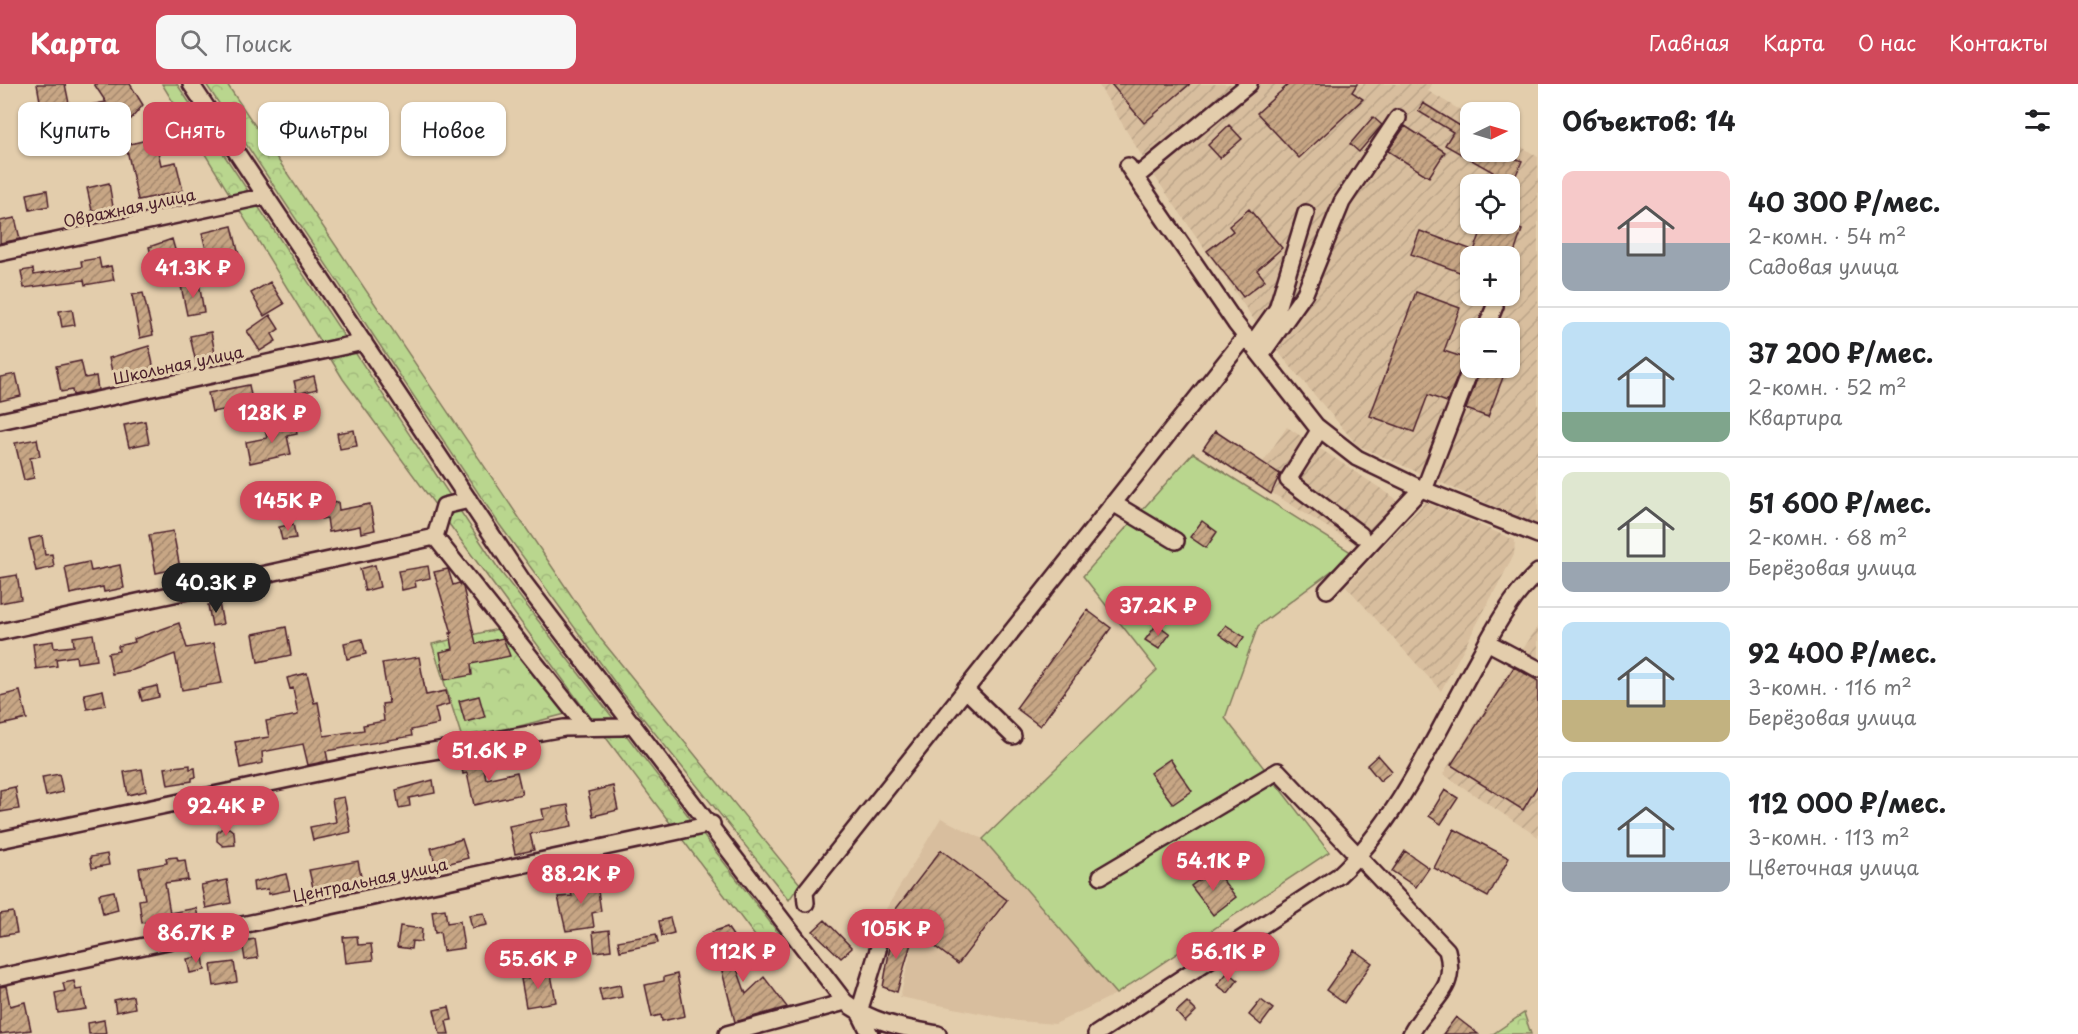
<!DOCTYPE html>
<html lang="ru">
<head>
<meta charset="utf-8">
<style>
	:root { --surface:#fff; --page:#f6f6f6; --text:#202124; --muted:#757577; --line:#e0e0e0; --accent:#d1495b }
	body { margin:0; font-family:"Playpen Sans",sans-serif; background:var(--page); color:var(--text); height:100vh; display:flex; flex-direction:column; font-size:22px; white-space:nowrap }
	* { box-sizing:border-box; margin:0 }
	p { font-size:20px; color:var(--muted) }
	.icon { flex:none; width:33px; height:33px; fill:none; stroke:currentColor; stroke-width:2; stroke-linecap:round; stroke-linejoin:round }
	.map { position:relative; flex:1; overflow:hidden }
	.panel { display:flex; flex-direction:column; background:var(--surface); width:540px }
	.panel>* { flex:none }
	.guide { position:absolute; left:18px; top:18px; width:570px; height:54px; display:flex; gap:12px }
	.needle { width:39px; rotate:85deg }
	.controls { position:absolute; left:1460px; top:18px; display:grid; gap:12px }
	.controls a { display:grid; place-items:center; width:60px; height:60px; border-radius:12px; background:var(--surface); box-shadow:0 2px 4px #0004; font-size:30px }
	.price { position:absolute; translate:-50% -51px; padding:0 14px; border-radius:21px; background:var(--accent); color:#fff; font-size:20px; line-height:39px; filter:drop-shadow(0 2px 3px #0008) }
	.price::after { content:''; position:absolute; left:50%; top:36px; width:18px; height:14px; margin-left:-9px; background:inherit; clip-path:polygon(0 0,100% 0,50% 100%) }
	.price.selected { background:#222; color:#fff }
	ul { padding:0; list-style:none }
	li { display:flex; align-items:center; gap:18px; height:150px; padding:0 24px }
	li+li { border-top:2px solid var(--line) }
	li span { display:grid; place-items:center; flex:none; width:168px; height:120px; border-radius:12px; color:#555 }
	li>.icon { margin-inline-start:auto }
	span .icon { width:72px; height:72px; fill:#fffc; stroke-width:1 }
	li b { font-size:26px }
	h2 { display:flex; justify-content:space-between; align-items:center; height:72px; padding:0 24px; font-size:26px }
	.tag { padding:0 21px; border-radius:12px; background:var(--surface); box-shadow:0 2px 4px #0004; font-size:21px; line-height:54px }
	.tag.selected { background:var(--accent); color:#fff }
	header { display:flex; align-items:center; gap:36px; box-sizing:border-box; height:84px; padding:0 30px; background:var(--accent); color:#fff }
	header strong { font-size:28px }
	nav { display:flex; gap:33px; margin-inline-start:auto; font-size:21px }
	.search { width:420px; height:54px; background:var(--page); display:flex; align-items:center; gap:15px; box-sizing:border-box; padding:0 21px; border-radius:12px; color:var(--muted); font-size:22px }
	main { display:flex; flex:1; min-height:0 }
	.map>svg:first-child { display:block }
</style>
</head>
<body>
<header>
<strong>Карта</strong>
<div class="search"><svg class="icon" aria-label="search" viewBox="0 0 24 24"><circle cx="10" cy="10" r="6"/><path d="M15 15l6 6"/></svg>Поиск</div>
<nav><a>Главная</a><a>Карта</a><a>О нас</a><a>Контакты</a></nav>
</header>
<main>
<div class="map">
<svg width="1538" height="950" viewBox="0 0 1538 950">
	<defs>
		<pattern id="industrial-furrows" width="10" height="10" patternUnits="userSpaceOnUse" patternTransform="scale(1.5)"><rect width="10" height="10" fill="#d8be9e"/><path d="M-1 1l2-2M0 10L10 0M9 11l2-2" fill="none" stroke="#bba388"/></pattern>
		<pattern id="forest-crowns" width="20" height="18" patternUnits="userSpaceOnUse" patternTransform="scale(1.5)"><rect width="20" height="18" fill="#b9d68e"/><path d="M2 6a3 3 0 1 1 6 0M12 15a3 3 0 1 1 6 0" fill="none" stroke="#a1b77b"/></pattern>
		<pattern id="building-hatch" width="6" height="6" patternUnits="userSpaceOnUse" patternTransform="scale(1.5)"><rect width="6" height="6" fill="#c7a685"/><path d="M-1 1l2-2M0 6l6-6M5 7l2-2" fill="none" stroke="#a4876d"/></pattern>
	</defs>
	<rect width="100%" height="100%" fill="#e3cdac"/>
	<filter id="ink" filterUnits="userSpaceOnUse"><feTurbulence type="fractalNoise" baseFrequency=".0167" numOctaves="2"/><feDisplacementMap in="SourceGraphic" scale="12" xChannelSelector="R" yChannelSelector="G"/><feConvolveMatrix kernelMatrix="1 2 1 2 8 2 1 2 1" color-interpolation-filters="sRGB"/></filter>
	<g filter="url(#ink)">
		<path fill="#d8be9e" d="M941,734L983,755L1116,910L1055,940L1018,937L900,913L914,853L880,835Z"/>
		<path fill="url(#industrial-furrows)" fill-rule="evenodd" d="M1098,0H1432L1428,7L1470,32V68H1509V55L1538,73V442L1357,361L1268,256L1151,87ZM1470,100H1509V140H1470ZM1470,172H1509V212H1470ZM1470,244H1509V284H1470Z
			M1287,343L1395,414L1397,425L1361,464L1272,409L1283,392L1263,378Z
			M1425,418L1515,456L1514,471L1441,607L1346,502Z
			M1538,542V753L1443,690Z"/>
		<path fill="url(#forest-crowns)" stroke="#827a5c" stroke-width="1.5" d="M162,0H177L500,487L783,855L764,864L580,619L343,295Z
			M206,0H227L600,554L800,800L789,816L621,607L499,440Z
			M502,544L569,629L463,657L432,560Z
			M1524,929L1531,950H1493Z"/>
		<path fill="#b9d68e" stroke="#827a5c" stroke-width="1.5" d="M1193,369L1354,470L1258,542L1225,634L1329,768L1116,910L983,755L1157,586L1083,492Z"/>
		<path fill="url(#building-hatch)" stroke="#4a1f2b" stroke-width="1.5" d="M37,0H65L71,29L43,34Z
			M94,0H130L143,21L131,35L82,47L74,24L106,18Z
			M1111,0H1190L1144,39Z
			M1289,0H1357L1352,8L1363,15L1299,74L1257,29Z
			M1423,19L1470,48V68H1500L1522,77L1512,100H1487L1493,88L1445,61L1453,48L1418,27Z
			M1373,33L1382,41L1359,68L1350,60Z
			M1229,41L1242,55L1220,74L1208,61Z
			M1405,42L1445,68L1429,93L1388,67Z
			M155,54L161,81L176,78L183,107L138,116L126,61Z
			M109,99L113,123L92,127L87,104Z
			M47,106L49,122L30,126L27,110Z
			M1249,125L1282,164L1257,186L1265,196L1243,213L1207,167L1233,147L1229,142Z
			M15,134L20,155L0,159V137Z
			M1484,140H1506L1522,146L1513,172H1472Z
			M232,142L239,171L209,178L202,149Z
			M1420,147L1470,165V192L1411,170Z
			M172,155L180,184L156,190L149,163Z
			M99,174L101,184L111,182L114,196L85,201L84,196L24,204L21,187L33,185L34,191L82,183L81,177Z
			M270,198L284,220L264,232L251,209Z
			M199,199L204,228L187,231L181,202Z
			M1416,208L1460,224L1444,267L1465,274L1447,318L1428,311L1414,348L1370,332Z
			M143,209L153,251L140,254L132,211Z
			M72,225L75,241L62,243L59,227Z
			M270,231L279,245L272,250L276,257L260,267L247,247Z
			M211,248L216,275L196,279L190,252Z
			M149,262L155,290L127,296L125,289L113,292L109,274Z
			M81,277L85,294L96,292L98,306L73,311L72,306L61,308L56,282Z
			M1481,284H1492L1505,288L1488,333L1466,325Z
			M16,290L21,312L0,317V293Z
			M314,292L317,305L297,310L294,297Z
			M249,301L253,321L212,328L208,309Z
			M145,337L149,359L129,363L124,341Z
			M295,338L297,350L287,352L291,370L250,379L246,358L267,354L265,345Z
			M354,346L357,362L340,365L337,349Z
			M1215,347L1280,390L1271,410L1203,365Z
			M37,355L40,372L30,374L34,394L24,396L15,359Z
			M330,406L333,419L338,418L339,426L370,420L375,446L361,449L360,442L329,448L327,434L321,435L316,409Z
			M1202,437L1217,448L1206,464L1190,453Z
			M293,440L296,454L282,456L279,443Z
			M173,447L180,484L156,489L149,451Z
			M42,452L45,471L52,470L54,483L36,487L29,455Z
			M89,478L91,487L120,481L124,504L104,508L103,503L70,510L65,483Z
			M375,481L380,503L365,507L360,485Z
			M428,482L430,494L415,497L416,503L402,506L398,487Z
			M448,485L453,501L459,499L463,503L476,560L503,554L510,572L471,580L472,591L445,596L440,568L453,565L450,549H452L434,488Z
			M17,491L21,515L0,519V494Z
			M219,519L223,540L212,542L208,521Z
			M1087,526L1111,544L1040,642L1016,624Z
			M179,539L187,564L214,559L222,599L182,606L175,570L133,586L112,590L108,569L119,567L118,562L135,558L134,555Z
			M1157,540L1170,550L1159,565L1145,556Z
			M1226,541L1244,553L1237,563L1219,550Z
			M286,543L291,571L258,578L253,550Z
			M93,550L97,576L77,579L76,572L56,575L57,582L36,585L33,560L53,557L54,564L74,562L73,553Z
			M362,555L366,570L347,575L344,559Z
			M419,573L426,611L446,607L449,620L435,624L439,640L411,646L412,652L326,667L328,677L308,681L303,660L262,668L263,679L240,684L235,658L269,653L266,637L298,631L293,604L290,605L287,594L307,589L314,619L318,618L324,652L364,646L363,641L384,637L382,620L389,619L382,579Z
			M1514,583L1538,597V701L1523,726L1451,681Z
			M157,602L159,613L142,617L139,606Z
			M103,606L106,621L87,625L84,610Z
			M20,607L27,635L1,641L0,612Z
			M479,612L485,633L465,638L459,617Z
			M481,670L486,695L517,688L522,710L474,721L467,689L463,690L460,674Z
			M1378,671L1392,687L1380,697L1367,681Z
			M1170,675L1192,707L1173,720L1150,689Z
			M190,681V685L195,684L196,693L192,694V697L168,701L165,684Z
			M142,685L146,707L128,711L124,688Z
			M59,690L63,708L46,712L42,693Z
			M433,696L435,709L409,714L410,722L399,724L396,706Z
			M613,702L618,726L593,732L588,708Z
			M15,703L19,725L0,728V706Z
			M1445,706L1458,714L1441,740L1429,732Z
			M344,713L351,748L313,756L310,743L336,738L332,715Z
			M568,721L572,742L530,750L534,766L515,770L509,742L544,735L542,725Z
			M222,744H229L234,748L235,761L223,762L217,757V749Z
			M1454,745L1509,774L1488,813L1434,784Z
			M462,755L468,774L436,783L431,764Z
			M941,766L1007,816L958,880L892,830Z
			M1405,767L1429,784L1416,803L1392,787Z
			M107,770L109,781L92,784L90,773Z
			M177,773L178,777L185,776L188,796L165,799L170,829L196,824L200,840L178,845L177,840L160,842L159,836L142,839L139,816L145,815L139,784L167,779L166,774Z
			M358,777L362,798L314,808L309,786Z
			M1214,785L1236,813L1213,831L1191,802Z
			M286,790L290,806L269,810L268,805L254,807L253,798Z
			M596,794L601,827L592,829L594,843L566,847L558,813L572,812L570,804L578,803L577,796Z
			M227,796L231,819L206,824L201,801Z
			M114,807L118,826L103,830L99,810Z
			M445,825L447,839L460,837L464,864L443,867L440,848L435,849L432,827Z
			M13,828L17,849L0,852V830Z
			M484,829L487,841L472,844L469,831Z
			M670,834L674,849L662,852L659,837Z
			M825,836L852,864L841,874L813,847Z
			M400,842L422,845L421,858L412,857L411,865L397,863Z
			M727,843L738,859L730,865L746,910L764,893L787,923L735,938L712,848Z
			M609,846L611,866L595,868L593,848Z
			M885,848L912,856L897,908L883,903L890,863L882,857Z
			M656,850L658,859L620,867L618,857Z
			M357,852L358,861L371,860L373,876L346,879L343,853Z
			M255,855L258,874L245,876L242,857Z
			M1354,866L1372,879L1344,919L1326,906Z
			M203,872L205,886L190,889L187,875Z
			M234,878L237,898L214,902L211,881Z
			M1228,888L1238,896L1228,909L1217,901Z
			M551,890L556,918L526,923L521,895Z
			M677,890L685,932L662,937L661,931L652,933L645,901L664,897V893Z
			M74,897L76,906L82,905L86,925L58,929L55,909L65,907L63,899Z
			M620,901L622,913L602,917L599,905Z
			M6,902L10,922L25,918L31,946L0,950V903Z
			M133,912L135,924L116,928L114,916Z
			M1261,916L1273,925L1261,941L1249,931Z
			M1187,918L1196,927L1185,938L1176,928Z
			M449,923L452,936L446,937L449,950H440L434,926Z
			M1456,933L1478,950H1443Z
			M104,936L106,950H89L88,939Z"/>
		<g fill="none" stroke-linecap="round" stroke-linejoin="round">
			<g stroke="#4a1f2b" stroke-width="20">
				<path id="minor" d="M191,0L522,496L845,918C872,939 905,944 938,950
					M1128,82L1236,240L1316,342L1357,374L1424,406L1538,451
					M1136,93L1249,0
					M0,169L266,112
					M1486,244L1495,222
					M1252,260L1277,225L1306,129
					M1261,271L1305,209L1342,118L1398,34
					M0,337L364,258
					M1320,345L1288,396L1361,451
					M1424,406L1471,284
					M1113,419L1176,457
					M435,453L587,644
					M1327,506L1421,405
					M0,548L435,453L444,422L469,416
					M1487,558L1538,585
					M965,605L1013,652
					M0,756L370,678L564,644L622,643L633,639
					M1101,792L1278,687L1447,866C1459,909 1428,916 1411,950
					M806,819L805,808L1246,252
					M0,893L712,740
					M859,928L878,866
					M859,928L870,950
					M727,950L845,918
					M1096,950L1338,792C1399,735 1433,655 1474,582C1492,549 1510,514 1538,488"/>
			</g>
			<use href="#minor" stroke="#e3cdac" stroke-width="15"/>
		</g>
	</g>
	<g text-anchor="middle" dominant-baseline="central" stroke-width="6" stroke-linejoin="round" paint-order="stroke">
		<g font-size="16" fill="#4a1f2b" stroke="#e3cdac">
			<text transform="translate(129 123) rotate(-12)">Овражная улица</text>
			<text transform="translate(178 280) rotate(-12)">Школьная улица</text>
			<text transform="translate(370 795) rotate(-12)">Центральная улица</text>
		</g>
	</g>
</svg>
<div class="controls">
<a><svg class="needle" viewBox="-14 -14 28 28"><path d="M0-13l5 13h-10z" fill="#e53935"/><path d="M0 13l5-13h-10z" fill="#757577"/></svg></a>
<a><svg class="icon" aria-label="locate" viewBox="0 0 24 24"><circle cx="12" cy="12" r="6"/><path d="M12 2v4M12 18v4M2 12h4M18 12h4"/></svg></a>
<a>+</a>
<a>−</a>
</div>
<b class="price" style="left:193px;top:215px">41.3K ₽</b>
<b class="price" style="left:272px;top:360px">128K ₽</b>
<b class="price" style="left:288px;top:448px">145K ₽</b>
<b class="price selected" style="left:216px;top:530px">40.3K ₽</b>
<b class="price" style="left:1158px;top:553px">37.2K ₽</b>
<b class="price" style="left:489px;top:698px">51.6K ₽</b>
<b class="price" style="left:226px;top:753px">92.4K ₽</b>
<b class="price" style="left:1213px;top:808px">54.1K ₽</b>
<b class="price" style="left:581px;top:821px">88.2K ₽</b>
<b class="price" style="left:896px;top:876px">105K ₽</b>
<b class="price" style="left:196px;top:880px">86.7K ₽</b>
<b class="price" style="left:743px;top:899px">112K ₽</b>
<b class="price" style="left:1228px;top:899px">56.1K ₽</b>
<b class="price" style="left:538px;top:906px">55.6K ₽</b>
<div class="guide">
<a class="tag">Купить</a>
<a class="tag selected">Снять</a>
<a class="tag">Фильтры</a>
<a class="tag">Новое</a>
</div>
</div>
<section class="panel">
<h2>Объектов: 14<svg class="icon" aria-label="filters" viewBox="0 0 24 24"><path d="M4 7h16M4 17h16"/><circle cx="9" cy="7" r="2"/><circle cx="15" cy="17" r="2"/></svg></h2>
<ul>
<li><span style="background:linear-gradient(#f6c9c9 60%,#9aa5b1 0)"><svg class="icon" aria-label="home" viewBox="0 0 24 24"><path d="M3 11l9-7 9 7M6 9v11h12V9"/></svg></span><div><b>40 300 ₽/мес.</b><p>2-комн. · 54 m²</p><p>Садовая улица</p></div></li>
<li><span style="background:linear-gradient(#bfe0f5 75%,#7fa58c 0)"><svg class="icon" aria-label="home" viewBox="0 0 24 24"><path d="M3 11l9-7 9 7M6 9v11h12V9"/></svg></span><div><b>37 200 ₽/мес.</b><p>2-комн. · 52 m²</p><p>Квартира</p></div></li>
<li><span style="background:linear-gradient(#dfe7d0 75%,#9aa5b1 0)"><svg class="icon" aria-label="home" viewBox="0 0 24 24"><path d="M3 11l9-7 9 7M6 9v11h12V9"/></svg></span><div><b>51 600 ₽/мес.</b><p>2-комн. · 68 m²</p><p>Берёзовая улица</p></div></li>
<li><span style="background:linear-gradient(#bfe0f5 65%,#c2b280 0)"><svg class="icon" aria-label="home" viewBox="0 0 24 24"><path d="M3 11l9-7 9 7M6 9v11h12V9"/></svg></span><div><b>92 400 ₽/мес.</b><p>3-комн. · 116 m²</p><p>Берёзовая улица</p></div></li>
<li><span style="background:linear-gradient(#bfe0f5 75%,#9aa5b1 0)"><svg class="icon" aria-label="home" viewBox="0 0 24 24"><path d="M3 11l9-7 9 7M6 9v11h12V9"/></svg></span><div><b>112 000 ₽/мес.</b><p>3-комн. · 113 m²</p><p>Цветочная улица</p></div></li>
</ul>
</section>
</main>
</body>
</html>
